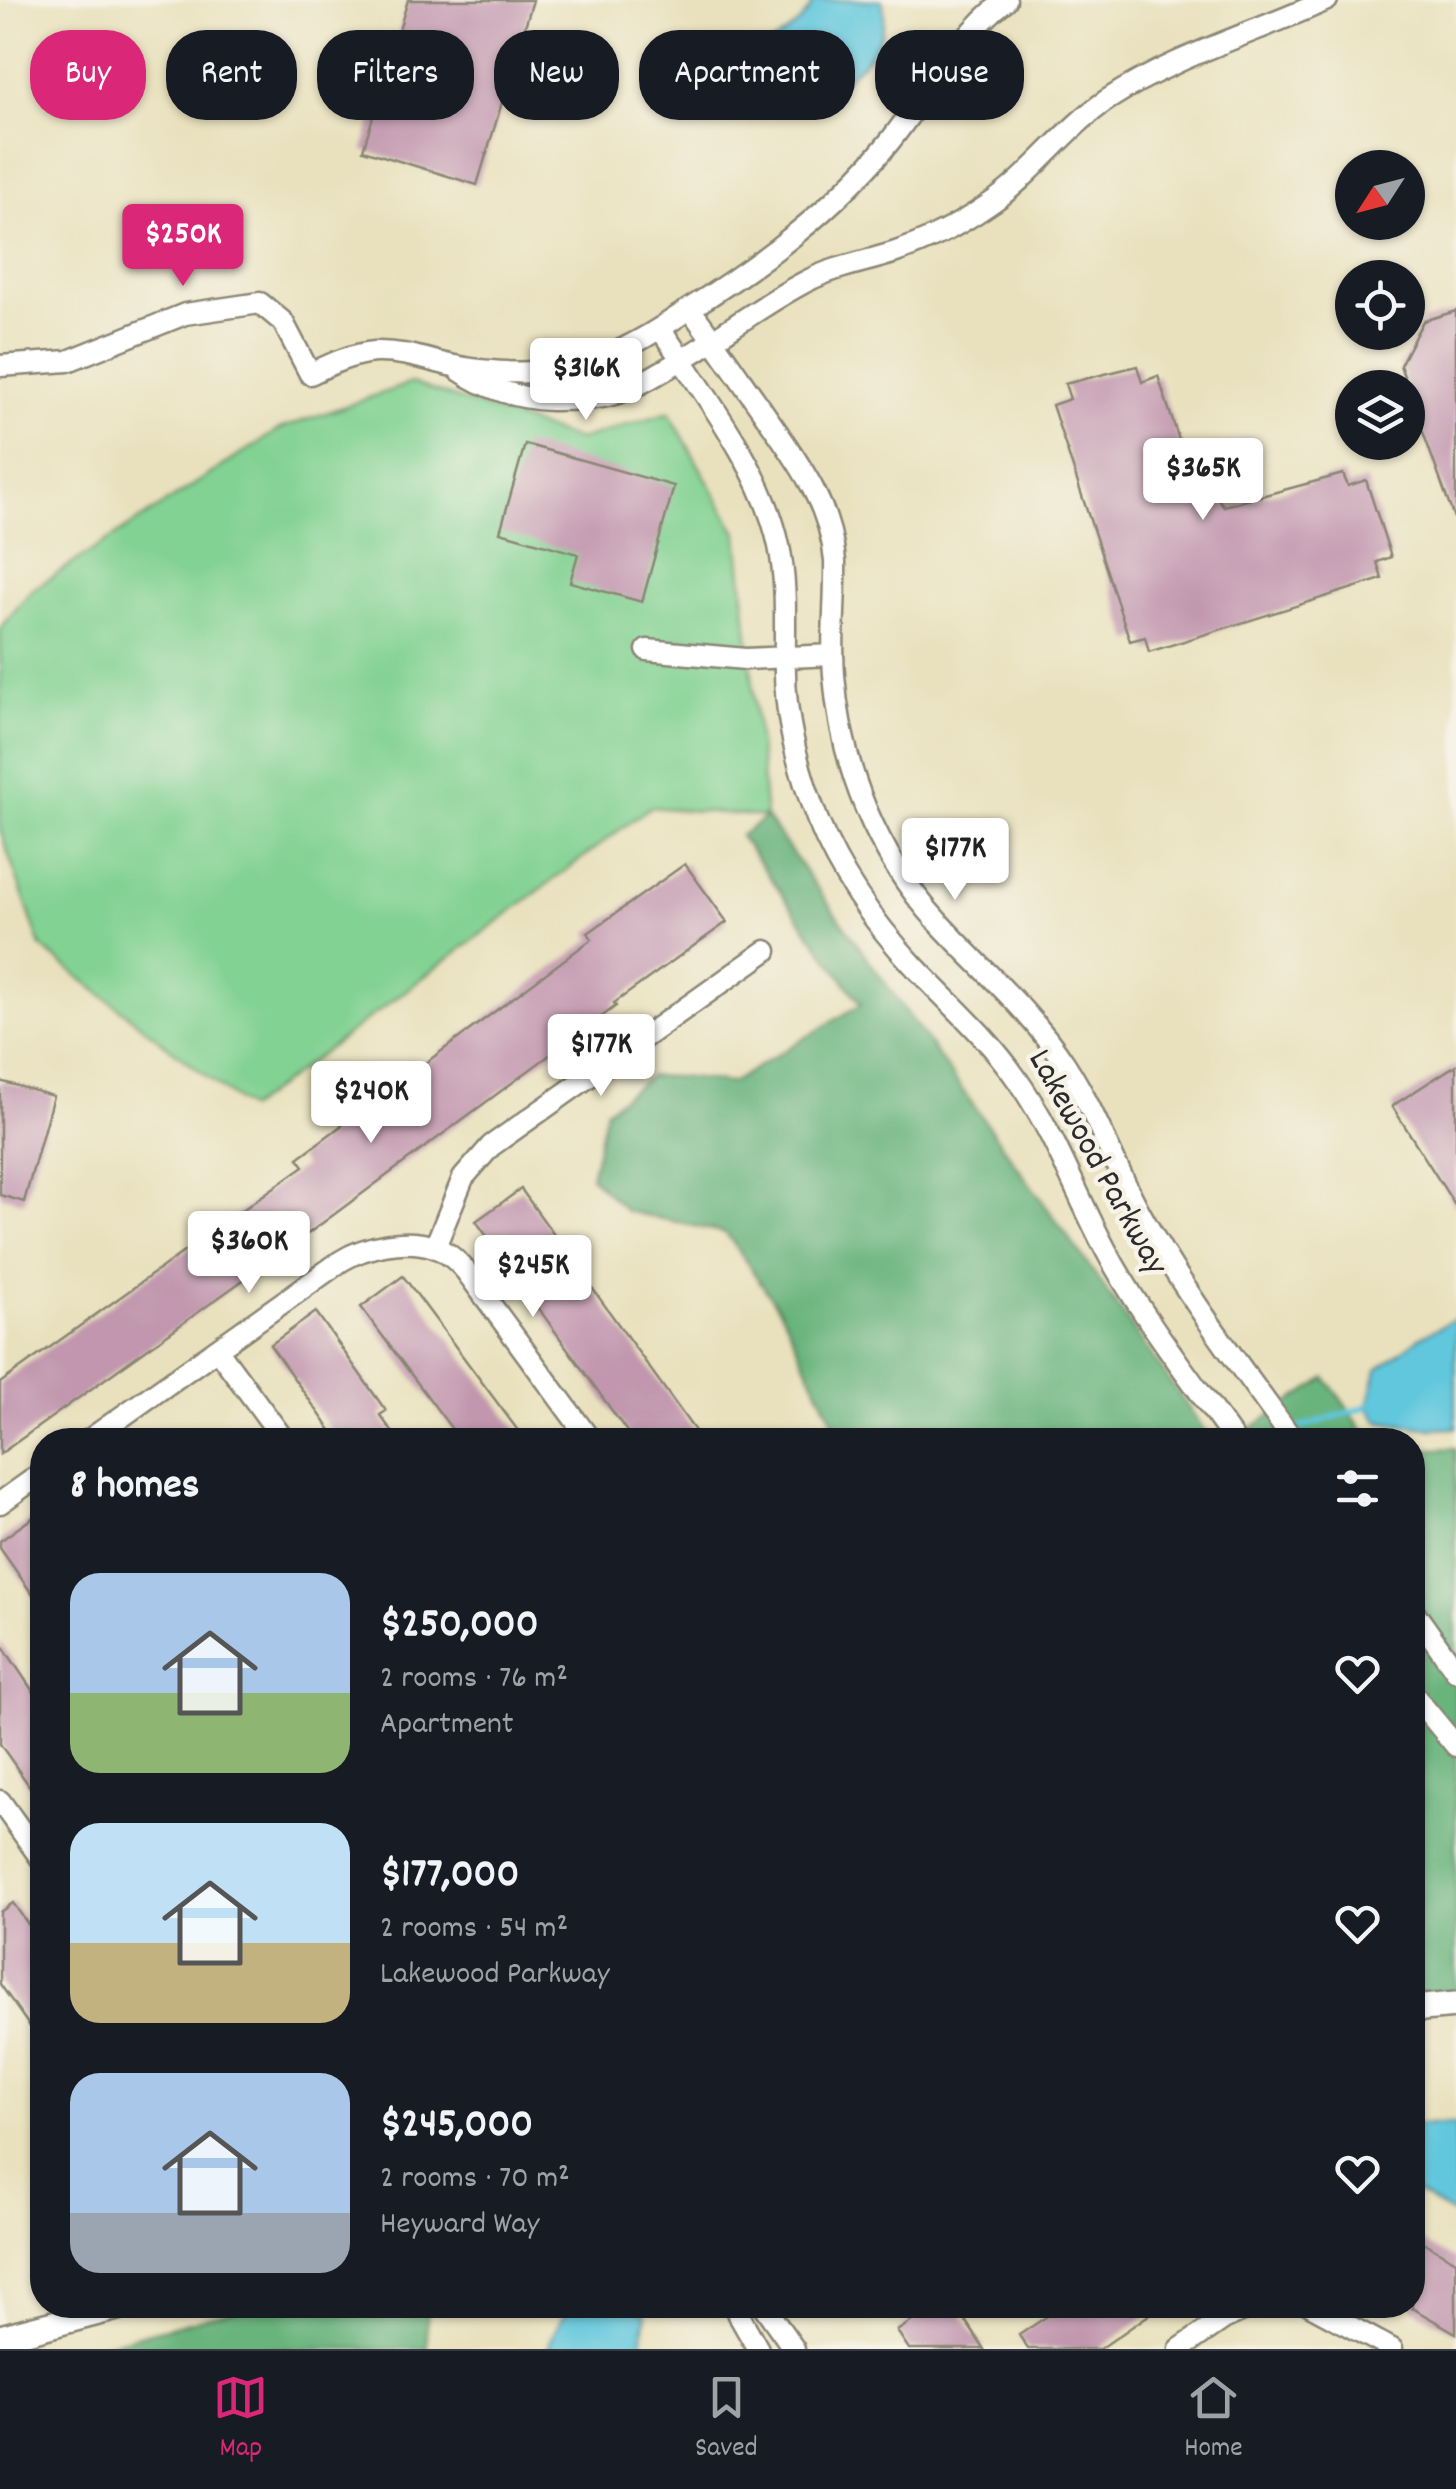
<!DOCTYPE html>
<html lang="en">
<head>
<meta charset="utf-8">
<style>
	:root { --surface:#171b24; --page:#242831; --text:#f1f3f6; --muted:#9ea1a6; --line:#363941; --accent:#db2777 }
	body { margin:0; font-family:Dekko,sans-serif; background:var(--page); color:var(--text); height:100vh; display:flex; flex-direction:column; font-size:38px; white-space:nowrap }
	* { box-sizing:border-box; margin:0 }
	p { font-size:32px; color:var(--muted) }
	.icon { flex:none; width:55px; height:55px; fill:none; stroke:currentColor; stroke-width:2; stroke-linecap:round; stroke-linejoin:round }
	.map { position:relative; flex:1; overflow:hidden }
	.side { position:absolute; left:30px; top:1428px; width:1395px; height:890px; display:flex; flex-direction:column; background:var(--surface); border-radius:40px; box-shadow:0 2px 8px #0004 }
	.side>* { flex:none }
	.banner { position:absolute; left:30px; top:30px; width:1398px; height:90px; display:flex; gap:20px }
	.needle { width:65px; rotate:234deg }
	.buttons { position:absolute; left:1335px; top:150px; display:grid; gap:20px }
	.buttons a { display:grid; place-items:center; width:90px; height:90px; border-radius:50%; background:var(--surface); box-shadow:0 2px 8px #0004; font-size:50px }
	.price { position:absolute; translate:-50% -85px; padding:0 22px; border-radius:10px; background:#fff; color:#222; font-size:32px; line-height:65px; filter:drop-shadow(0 2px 5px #0008) }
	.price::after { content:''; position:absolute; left:50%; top:60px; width:30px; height:22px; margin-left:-15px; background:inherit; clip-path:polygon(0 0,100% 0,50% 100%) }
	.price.on { background:var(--accent); color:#fff }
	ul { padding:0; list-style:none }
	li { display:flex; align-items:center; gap:30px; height:250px; padding:0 40px }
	li span { display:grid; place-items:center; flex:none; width:280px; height:200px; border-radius:30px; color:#555 }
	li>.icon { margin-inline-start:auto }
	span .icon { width:120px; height:120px; fill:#fffc; stroke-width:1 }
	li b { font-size:42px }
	h2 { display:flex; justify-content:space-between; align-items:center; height:120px; padding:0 40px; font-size:42px }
	.tag { padding:0 35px; border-radius:40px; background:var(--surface); box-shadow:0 2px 8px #0004; font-size:35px; line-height:90px }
	.tag.on { background:var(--accent); color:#fff }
	.tabs { display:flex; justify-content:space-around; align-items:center; height:140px; border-top:2px solid var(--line); background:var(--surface); font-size:28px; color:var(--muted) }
	.tabs a { display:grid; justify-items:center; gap:5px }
	.tabs .on { color:var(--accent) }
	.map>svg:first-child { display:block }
</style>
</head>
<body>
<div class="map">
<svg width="1456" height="2349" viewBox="0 0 1456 2349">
	<rect width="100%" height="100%" fill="#f7f3e8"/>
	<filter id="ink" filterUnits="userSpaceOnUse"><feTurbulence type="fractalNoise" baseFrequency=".01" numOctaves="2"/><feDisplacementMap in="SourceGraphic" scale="20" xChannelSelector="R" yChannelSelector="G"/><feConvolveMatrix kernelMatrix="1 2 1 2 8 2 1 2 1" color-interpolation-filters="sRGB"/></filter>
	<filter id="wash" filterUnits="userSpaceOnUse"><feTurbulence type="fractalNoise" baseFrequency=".0048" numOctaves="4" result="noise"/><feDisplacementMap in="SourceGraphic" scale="40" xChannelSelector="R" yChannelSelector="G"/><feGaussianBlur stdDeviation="2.25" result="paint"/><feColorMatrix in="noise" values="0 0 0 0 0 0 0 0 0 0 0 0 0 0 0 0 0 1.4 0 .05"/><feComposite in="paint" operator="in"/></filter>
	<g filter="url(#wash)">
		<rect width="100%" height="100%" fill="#e9e1bd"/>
		<path fill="#82d293" stroke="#567e5f" stroke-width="2.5" d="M411,383L579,440L669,412L738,535L766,817L650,807L248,1109L41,947L0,830V628L32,590L280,429Z"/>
		<path fill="#69b47d" stroke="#4a7054" stroke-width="2.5" d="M766,817L1094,1273L1211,1440H842L781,1312L726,1233L626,1211L591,1177L606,1110L650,1076L679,1077L731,1083L861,1004L740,836Z
			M1326,1378L1370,1440H1234Z
			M1456,1448V1992L1413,1998L1412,1450Z
			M252,2305H427V2349H86Z"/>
		<path fill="#60c7dd" stroke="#467984" stroke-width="2.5" d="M814,0H882C897,55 834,86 796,111L757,52C779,38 805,25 814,0Z
			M1456,1318V1428L1432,1429L1378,1421L1368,1406L1377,1370L1420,1337Z
			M1412,2124H1456V2216L1413,2191Z
			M576,2305H631L646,2315L642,2341L645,2349H548C553,2333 562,2314 576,2305Z"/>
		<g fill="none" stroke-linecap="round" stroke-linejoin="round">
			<path stroke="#60c7dd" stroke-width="6" d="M1293,1430L1368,1406
				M1264,1440L1281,1434"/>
		</g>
		<g id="blocks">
			<path fill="#c196ae" d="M408,0H533L477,185L363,150Z
				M1456,311V518H1454L1418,418L1408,416V388L1400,365L1423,321Z
				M1137,366L1142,382L1158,376L1196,492L1207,491L1216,497L1224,506L1343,474L1348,486L1366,480L1391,557L1377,562L1382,579L1149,652L1145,637L1130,641L1052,405L1070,399L1065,384Z
				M525,444L674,486L642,602L570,582L578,554L500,532Z
				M685,864L727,922L614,1003L616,1006L313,1230L0,1454V1383L304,1166L298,1158L592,939L588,933Z
				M1456,1065V1207L1392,1106Z
				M0,1081L53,1096L24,1202L0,1195Z
				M521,1189L695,1431L683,1440H633L476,1221Z
				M403,1276L525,1440H460L361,1307Z
				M316,1312L386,1411L380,1415L398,1440H338L270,1345Z
				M42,1511V1608L0,1548V1541Z
				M0,1642L42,1705V1804L0,1744Z
				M13,1903L42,1944V2044L0,1984V1912Z
				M1412,2236L1456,2261V2333L1412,2308Z
				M936,2305H955L984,2349H909L897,2331Z
				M1064,2305H1163L1100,2349H1028L1019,2335Z"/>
		</g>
	</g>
	<g filter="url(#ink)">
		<use href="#blocks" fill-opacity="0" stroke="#8a8674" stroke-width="2.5"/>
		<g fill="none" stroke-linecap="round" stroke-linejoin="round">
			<g stroke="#8a8674" stroke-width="25">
				<path id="minor" d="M690,309C715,342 738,376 762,410C794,457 830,501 835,561C836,599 831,637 834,675C841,767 876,854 938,922C981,969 1030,1010 1065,1064C1097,1113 1115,1169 1144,1220C1187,1297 1242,1368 1293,1440
					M660,328C703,393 763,469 779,546C788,589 784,631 785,674C786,724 800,775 818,821C840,875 874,923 914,966C948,1002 987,1036 1016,1078C1057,1135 1079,1204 1114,1265C1149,1326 1193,1382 1234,1440
					M0,366L68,361L185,314L260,303L283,322L310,374C331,364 351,354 375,352C401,351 424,359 449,365C490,374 546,376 585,364C622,353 655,332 686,311C761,264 834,210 890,141C928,93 957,38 1006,0
					M459,370C485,388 518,399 551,400C571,400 592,400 611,395C631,390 649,379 666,369C715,342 758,306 807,281C834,267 865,262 893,253C927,242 959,225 988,205C1032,176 1063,130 1107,100C1174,56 1255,33 1327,0
					M647,650L745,659L833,655
					M435,1247L463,1178L491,1146L766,951
					M217,1349L284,1440
					M89,1440L341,1261C365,1246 406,1237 434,1247C448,1252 457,1261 466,1271L590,1440
					M0,1503L42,1473
					M1412,1609L1456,1671
					M1412,1693L1456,1746
					M0,1801L42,1860
					M733,2305L758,2349
					M763,2305L794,2349
					M1310,2305L1392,2349
					M1180,2349L1225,2318L1254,2305"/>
			</g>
			<g stroke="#8a8674" stroke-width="30">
				<path id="tertiary" d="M1412,2009L1456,2005
					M0,2338L125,2305"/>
			</g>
			<use href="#minor" stroke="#fff" stroke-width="20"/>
			<use href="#tertiary" stroke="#fff" stroke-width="25"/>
		</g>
	</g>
	<g text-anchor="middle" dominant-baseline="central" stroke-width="9" stroke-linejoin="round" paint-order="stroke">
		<g font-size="35" fill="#2b2b2b" stroke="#f7f3e8">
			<text transform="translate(1096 1163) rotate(61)">Lakewood Parkway</text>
		</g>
	</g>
</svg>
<div class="buttons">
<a><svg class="needle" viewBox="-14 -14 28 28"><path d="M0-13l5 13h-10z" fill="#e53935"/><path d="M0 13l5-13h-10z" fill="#9ea1a6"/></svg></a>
<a><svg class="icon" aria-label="locate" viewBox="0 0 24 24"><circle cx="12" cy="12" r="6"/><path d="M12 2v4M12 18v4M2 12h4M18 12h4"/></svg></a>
<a><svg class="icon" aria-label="layers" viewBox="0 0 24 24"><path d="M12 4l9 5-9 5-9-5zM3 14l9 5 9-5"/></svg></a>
</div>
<b class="price on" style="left:183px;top:289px">$250K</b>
<b class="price" style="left:586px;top:423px">$316K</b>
<b class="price" style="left:1203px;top:523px">$365K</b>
<b class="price" style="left:955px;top:903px">$177K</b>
<b class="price" style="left:601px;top:1099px">$177K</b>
<b class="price" style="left:371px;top:1146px">$240K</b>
<b class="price" style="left:249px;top:1296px">$360K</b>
<b class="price" style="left:533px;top:1320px">$245K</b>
<div class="banner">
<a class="tag on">Buy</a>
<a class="tag">Rent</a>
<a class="tag">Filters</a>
<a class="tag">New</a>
<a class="tag">Apartment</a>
<a class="tag">House</a>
</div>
<section class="side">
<h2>8 homes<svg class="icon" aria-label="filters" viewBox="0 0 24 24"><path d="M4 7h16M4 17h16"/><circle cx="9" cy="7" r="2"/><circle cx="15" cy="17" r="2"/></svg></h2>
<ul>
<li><span style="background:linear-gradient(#a9c7e8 60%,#8fb573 0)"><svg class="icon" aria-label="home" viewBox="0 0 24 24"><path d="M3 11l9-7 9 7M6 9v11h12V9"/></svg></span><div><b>$250,000</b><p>2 rooms · 76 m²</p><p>Apartment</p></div><svg class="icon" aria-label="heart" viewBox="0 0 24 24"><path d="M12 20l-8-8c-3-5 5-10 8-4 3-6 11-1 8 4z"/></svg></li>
<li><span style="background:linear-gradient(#bfe0f5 60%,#c2b280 0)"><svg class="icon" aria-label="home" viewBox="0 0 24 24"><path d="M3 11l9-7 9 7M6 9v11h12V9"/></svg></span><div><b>$177,000</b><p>2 rooms · 54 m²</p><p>Lakewood Parkway</p></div><svg class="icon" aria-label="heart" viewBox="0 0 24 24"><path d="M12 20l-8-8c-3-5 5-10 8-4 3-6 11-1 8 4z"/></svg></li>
<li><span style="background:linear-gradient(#a9c7e8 70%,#9aa5b1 0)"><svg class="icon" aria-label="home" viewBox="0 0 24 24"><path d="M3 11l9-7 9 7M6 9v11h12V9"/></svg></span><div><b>$245,000</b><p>2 rooms · 70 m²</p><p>Heyward Way</p></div><svg class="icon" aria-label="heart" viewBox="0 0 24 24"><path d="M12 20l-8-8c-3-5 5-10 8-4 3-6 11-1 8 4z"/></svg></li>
</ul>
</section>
</div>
<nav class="tabs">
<a class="on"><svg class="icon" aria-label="map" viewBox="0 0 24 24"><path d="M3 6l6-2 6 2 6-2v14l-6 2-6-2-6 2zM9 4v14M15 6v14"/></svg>Map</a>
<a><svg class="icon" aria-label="saved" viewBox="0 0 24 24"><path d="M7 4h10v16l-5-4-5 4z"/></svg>Saved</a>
<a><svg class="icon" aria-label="home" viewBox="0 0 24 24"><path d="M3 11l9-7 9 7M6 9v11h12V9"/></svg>Home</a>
</nav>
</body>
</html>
